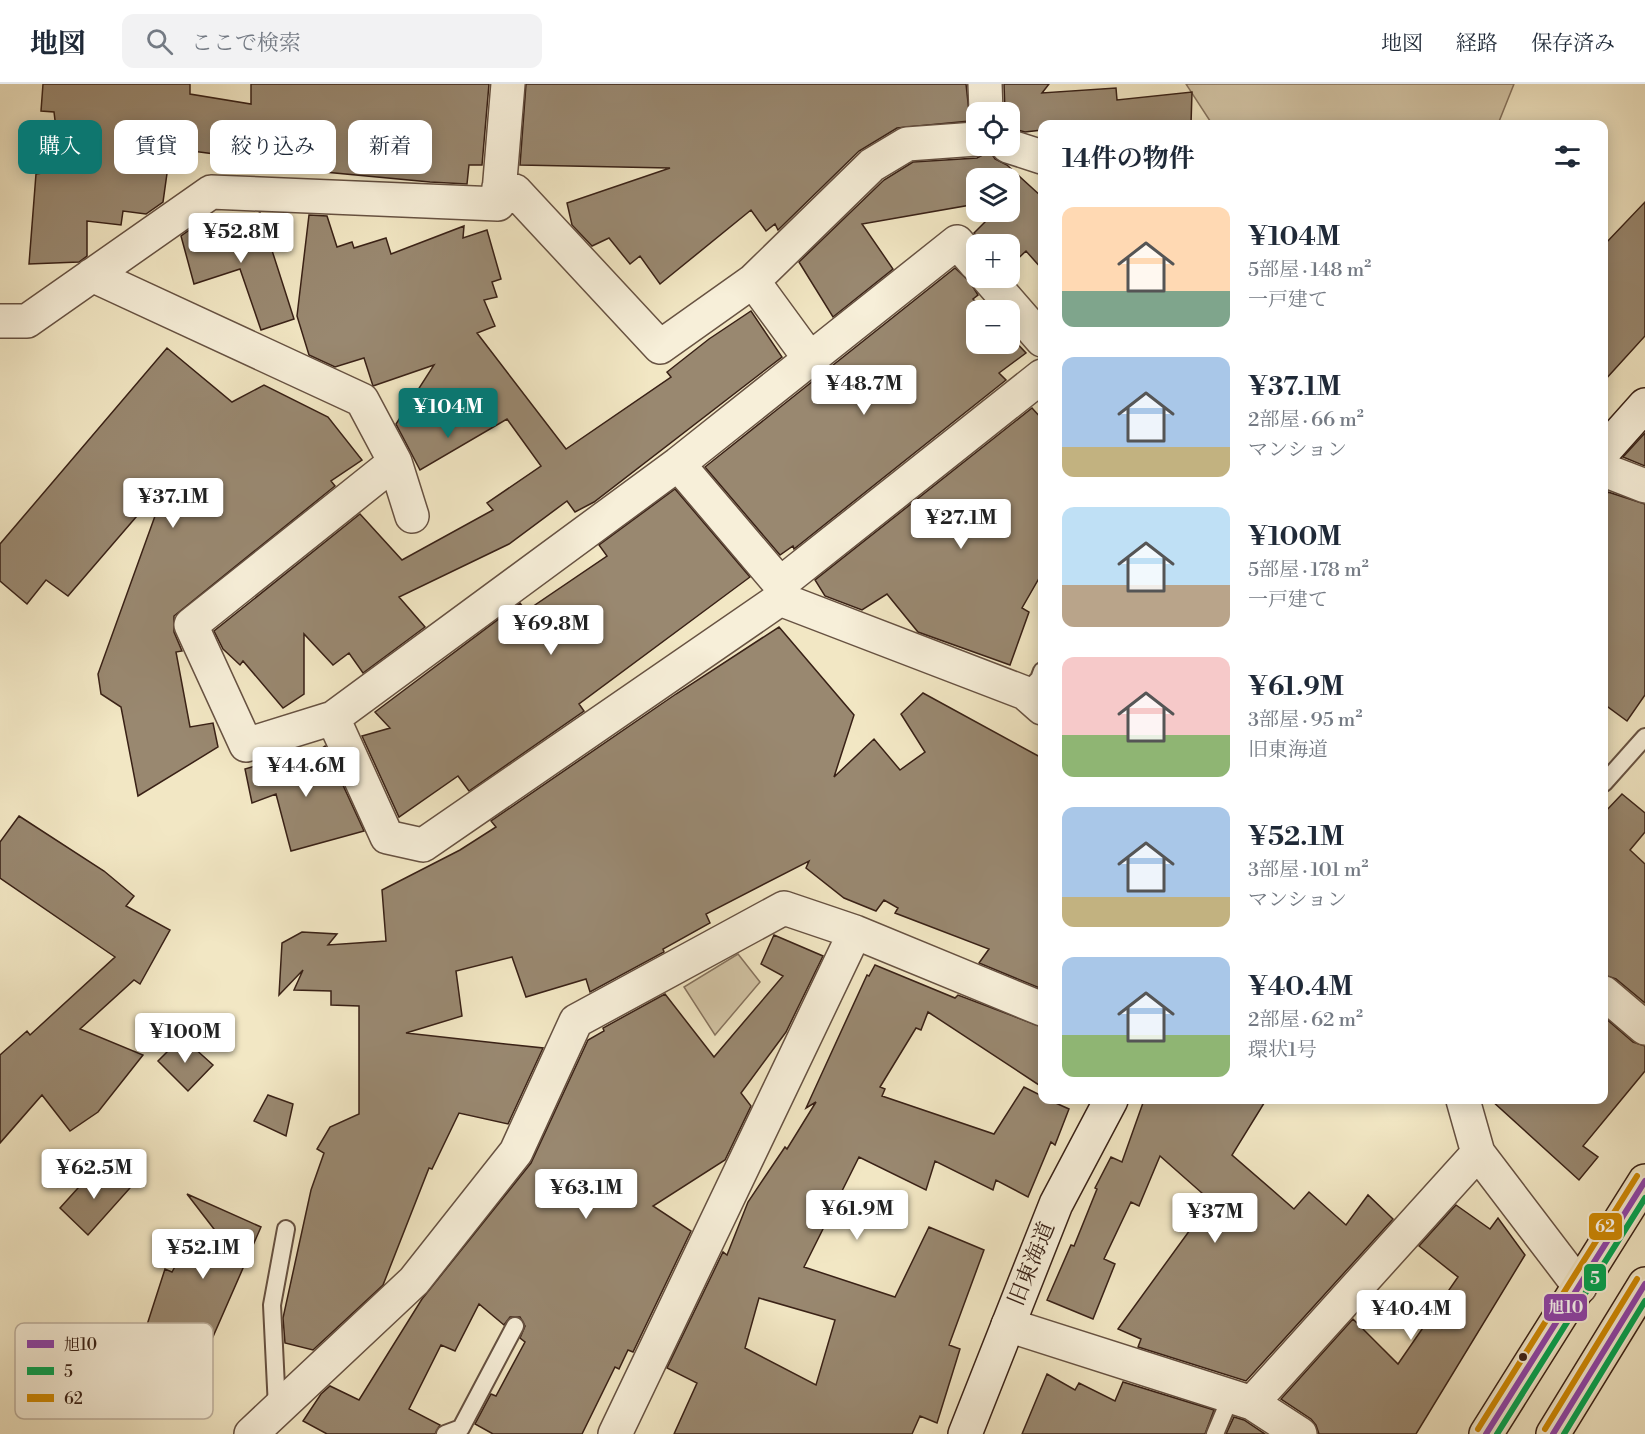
<!DOCTYPE html>
<html lang="ja">
<head>
<meta charset="utf-8">
<style>
	:root { --surface:#fff; --page:#f2f2f3; --text:#1f2937; --muted:#747a83; --line:#e0e1e3; --accent:#0f766e }
	body { margin:0; font-family:"Libre Bodoni","Noto Serif JP",serif; background:var(--page); color:var(--text); height:100vh; display:flex; flex-direction:column; font-size:22px; white-space:nowrap }
	* { box-sizing:border-box; margin:0 }
	p { font-size:20px; color:var(--muted) }
	.icon { flex:none; width:33px; height:33px; fill:none; stroke:currentColor; stroke-width:2; stroke-linecap:round; stroke-linejoin:round }
	.map { position:relative; flex:1; overflow:hidden }
	.side { position:absolute; left:1038px; top:36px; width:570px; height:984px; display:flex; flex-direction:column; background:var(--surface); border-radius:12px; box-shadow:0 3px 15px #0003 }
	.side>* { flex:none }
	.hud { position:absolute; left:18px; top:36px; width:570px; height:54px; display:flex; gap:12px }
	.buttons { position:absolute; left:966px; top:18px; display:grid; gap:12px }
	.buttons a { display:grid; place-items:center; width:54px; height:54px; border-radius:12px; background:var(--surface); box-shadow:0 3px 15px #0003; font-size:30px }
	.price { position:absolute; translate:-50% -51px; padding:0 14px; border-radius:6px; background:#fff; color:#222; font-size:20px; line-height:39px; filter:drop-shadow(0 2px 3px #0008) }
	.price::after { content:''; position:absolute; left:50%; top:36px; width:18px; height:14px; margin-left:-9px; background:inherit; clip-path:polygon(0 0,100% 0,50% 100%) }
	.price.selected { background:var(--accent); color:#fff }
	ul { padding:0; list-style:none }
	li { display:flex; align-items:center; gap:18px; height:150px; padding:0 24px }
	li span { display:grid; place-items:center; flex:none; width:168px; height:120px; border-radius:12px; color:#555 }
	li>.icon { margin-inline-start:auto }
	span .icon { width:72px; height:72px; fill:#fffc; stroke-width:1 }
	li b { font-size:26px }
	h2 { display:flex; justify-content:space-between; align-items:center; height:72px; padding:0 24px; font-size:26px }
	.pill { padding:0 21px; border-radius:12px; background:var(--surface); box-shadow:0 3px 15px #0003; font-size:21px; line-height:54px }
	.pill.selected { background:var(--accent); color:#fff }
	header { display:flex; align-items:center; gap:36px; box-sizing:border-box; height:84px; padding:0 30px; background:var(--surface); border-bottom:2px solid var(--line) }
	header strong { font-size:28px }
	nav { display:flex; gap:33px; margin-inline-start:auto; font-size:21px }
	.search { width:420px; height:54px; background:var(--page); display:flex; align-items:center; gap:15px; box-sizing:border-box; padding:0 21px; border-radius:12px; color:var(--muted); font-size:22px }
	.map>svg:first-child { display:block }
</style>
</head>
<body>
<header>
<strong>地図</strong>
<div class="search"><svg class="icon" aria-label="search" viewBox="0 0 24 24"><circle cx="10" cy="10" r="6"/><path d="M15 15l6 6"/></svg>ここで検索</div>
<nav><a>地図</a><a>経路</a><a>保存済み</a></nav>
</header>
<div class="map">
<svg width="1645" height="1350" viewBox="0 0 1645 1350">
	<rect width="100%" height="100%" fill="#f2e7c4"/>
	<filter id="stains"><feTurbulence type="fractalNoise" baseFrequency=".00333" numOctaves="4"/><feColorMatrix values="0 0 0 0 .2 0 0 0 0 .09 0 0 0 0 .02 0 0 0 .5 -.17"/></filter>
	<radialGradient id="worn" r=".72"><stop offset=".6" stop-color="#630" stop-opacity="0"/><stop offset="1" stop-color="#630" stop-opacity=".3"/></radialGradient>
	<path fill="#d3c5a6" stroke="#86735e" stroke-width="1.5" d="M1186,0H1514L1498,40H1212Z
		M738,870L760,898L715,951L684,903Z"/>
	<path fill="#998870" stroke="#392116" stroke-width="1.5" fill-rule="evenodd" d="M43,0H190V10L251,20V0H489L482,81H469L467,100L430,98L314,87V83L177,65V69L170,68L163,118L146,130L123,127L121,141L87,137V172L79,178L29,180L36,90L61,86L54,28L41,27Z
		M526,0H966L970,37L897,44L859,67L778,146L775,140L766,147L751,126L660,200L640,172L630,180L609,154L592,162L572,141L567,119L670,84L520,81Z
		M1004,0H1049L1042,9L1116,4L1117,16L1192,8L1191,40H1042V46L1025,48L1010,44V28H1005Z
		M990,67L995,75L1007,81L1042,113V185L1026,167L1010,182V160H984L974,149L995,128H1010V94H976V120L862,140L893,185L833,233L799,178L884,96L913,78L977,74Z
		M1645,118V252L1604,297V161Z
		M260,129L294,235L261,246L240,185L194,200L181,152L195,142L208,138L212,147Z
		M309,131L327,132L337,163L352,158L354,164L386,154L391,170L464,142L463,154L487,146L501,195L492,198L497,213L484,216L495,242L477,249L566,365L671,293L667,288L709,255L751,227L782,273L594,418L575,428L567,417L509,460L399,513L425,543L363,589L349,569L333,581L304,550V610L283,624L243,577L240,581L223,565L214,547L360,430L402,476L493,426L487,419L541,382L507,335L420,386L396,340L434,281L373,302L364,274L335,283L309,271L297,232Z
		M955,184L970,198L978,211L973,215L985,226H976V260H1010V252L1026,269L999,289L1006,296L794,465L793,462L780,471L705,383Z
		M167,264L232,318L264,301L328,333L362,376L331,397L335,402L174,532V548L182,567L176,568L190,643L213,639L218,663L138,712L121,623L101,610L98,590L168,396L68,512L46,496L27,520L0,497V460Z
		M1032,324L1042,335V489L1022,524L1029,528L1010,581L918,548L887,510L862,526L825,512L815,496Z
		M1645,349V382L1623,373Z
		M675,405L750,493L579,620L584,627L469,707L458,692L399,733L362,652L390,644L375,628L520,519L526,527L607,472L599,461Z
		M1608,408L1645,420V611L1627,637L1604,620V419Z
		M779,543L854,631L834,693L874,655L900,686L925,668L901,630L923,609L1042,674V905L979,879L989,865L895,829L898,824L884,816L876,827L844,814L806,784L809,777L706,830L710,839L663,865L664,868L590,908L586,895L526,913L512,873L456,887L462,932L406,949L543,964L508,1040L459,1029L432,1085L429,1084L383,1201L313,1266L285,1259L283,1234L311,1106L324,1069L317,1065L330,1043L359,1030V922L331,921V907L294,906L303,886L279,911L282,859L302,848L337,850L328,861L386,857L382,806L460,766L496,743L491,737L676,610Z
		M325,662L364,747L291,767L276,710L252,719L245,685L304,668V676Z
		M1622,710L1645,729V748L1630,766L1645,780V919L1616,895L1604,891V729Z
		M19,732L104,787L134,812L126,822L170,846L140,900L134,896L80,945L143,971L98,1028L70,1047L42,1011L0,1059V971L27,947L30,951L115,873L0,794V758Z
		M774,851L823,872L786,948L741,1009L751,1022L725,1076L653,1122L691,1147L633,1268L628,1266L619,1285L615,1283L582,1350H493L475,1340L491,1310L496,1312L525,1258L520,1254L525,1242L520,1233H510L504,1241L479,1220L455,1267L441,1261L409,1325L440,1341L435,1350H327L303,1337L321,1310L330,1302L359,1316L422,1215L531,1079L588,956L604,947L603,944L665,910L714,973L783,892L761,880Z
		M875,881L955,914L958,911L1042,943V1003L928,928L921,946L916,944L880,1003L885,1005L882,1012L994,1050L1024,1003L1042,1012V1016H1049L1069,1025L1055,1061L1051,1058L1028,1113L996,1096L993,1106L935,1077L926,1106L859,1073L804,1183L895,1213L929,1143L984,1166L949,1261L960,1265L937,1339L920,1332L912,1350H674L697,1299L667,1284L723,1168L727,1171L748,1118L785,1063L787,1065L816,1018L806,1024L867,891L869,892ZM759,1214L835,1236L816,1301L745,1264Z
		M1604,933L1633,958L1645,962V987L1583,1062L1598,1073L1579,1096L1491,1016H1604Z
		M182,953L213,981L188,1007L158,977Z
		M268,1011L293,1020L286,1052L254,1037Z
		M1144,1016H1266L1232,1071L1294,1125L1309,1108L1346,1141L1368,1111L1393,1135L1246,1297L1138,1263L1141,1255L1118,1245L1211,1117L1160,1072L1139,1122L1131,1118L1104,1175L1115,1180L1093,1235L1047,1216L1071,1161L1074,1162L1097,1105L1095,1104L1111,1073L1122,1078Z
		M97,1083L130,1104L88,1151L60,1124Z
		M187,1110L261,1143L205,1271L147,1241L165,1185L172,1188L195,1146L234,1171Z
		M1456,1121L1490,1145L1498,1134L1525,1171L1416,1350H1319L1316,1341L1311,1335L1281,1315L1353,1235L1398,1280L1458,1193L1419,1162Z
		M1047,1290L1075,1306L1079,1299L1115,1317L1123,1298L1214,1326L1205,1350H1022Z
		M1234,1333L1244,1336L1265,1350H1226Z"/>
	<g fill="none" stroke-linecap="round" stroke-linejoin="round">
		<g stroke="#675242" stroke-width="20">
			<path id="lane" d="M1025,609L1039,595L1042,587
				M1604,699L1645,653
				M277,1324L272,1221L286,1145
				M445,1350L461,1344L515,1242
				M1215,1350L1231,1312"/>
		</g>
		<g stroke="#675242" stroke-width="36">
			<path id="street" d="M985,0L986,28
				M1008,62L1042,73
				M499,103L515,107L660,263L753,197L872,81L907,60L976,55
				M92,191L362,316L395,378L191,541L246,661L333,634L387,753L423,761L780,515
				M988,194L1042,256
				M753,197L810,275
				M0,237H27L211,108L498,120L508,0
				M395,378L412,432
				M678,380L780,500V515L1025,609L1042,624
				M1604,386L1645,402
				M780,500L1042,292
				M333,634L678,380L957,158L976,180
				M1604,909L1645,944
				M1463,1016L1478,1069L1580,1203
				M1008,1241L1252,1319L1300,1350
				M1252,1319L1478,1069
				M251,1350L414,1197L516,1068L576,937L784,824L855,848L1042,925
				M615,1350L855,848"/>
		</g>
		<g stroke="#392116" stroke-width="36">
			<path id="secondary" d="M1604,367L1645,321
				M965,1350L1056,1120L1111,1016"/>
		</g>
		<g stroke="#392116" stroke-width="36">
			<path id="primary" d="M1486,1350L1645,1097
				M1553,1350L1645,1200"/>
		</g>
		<use href="#lane" stroke="#f7efd9" stroke-width="16"/>
		<use href="#street" stroke="#f7efd9" stroke-width="33"/>
		<use href="#secondary" stroke="#f7efd9" stroke-width="33"/>
		<use href="#primary" stroke="#f2e7c4" stroke-width="33"/>
		<g stroke="#f7efd9" stroke-width="10">
			<path id="bus-1" d="M1486,1350L1645,1097
				M1553,1350L1645,1200"/>
		</g>
		<g stroke="#f7efd9" stroke-width="10">
			<path id="bus-2" d="M1497,1350L1645,1114
				M1564,1350L1645,1217"/>
		</g>
		<g stroke="#f7efd9" stroke-width="10">
			<path id="bus-3" d="M1478,1345L1637,1092
				M1545,1345L1637,1195"/>
		</g>
		<use href="#bus-1" stroke="#8e44ad" stroke-width="6"/>
		<use href="#bus-2" stroke="#00a651" stroke-width="6"/>
		<use href="#bus-3" stroke="#d18b04" stroke-width="6"/>
	</g>
	<circle fill="#392116" stroke="#f7efd9" stroke-width="2" cx="1523" cy="1273" r="5"/>
	<g text-anchor="middle" dominant-baseline="central" stroke-width="4.5" stroke-linejoin="round" paint-order="stroke">
		<g font-size="22" fill="#392116" stroke="#f7efd9">
			<text transform="translate(1032 1180) rotate(-68)">旧東海道</text>
		</g>
	</g>
	<rect x="15" y="1239" width="198" height="96" rx="9" fill="#f7efd9" stroke="#beb19e" stroke-width="1.5"/>
	<rect x="27" y="1256" width="27" height="8" fill="#8e44ad"/>
	<rect x="27" y="1283" width="27" height="8" fill="#00a651"/>
	<rect x="27" y="1310" width="27" height="8" fill="#d18b04"/>
	<g font-size="16" fill="#392116">
		<text x="64" y="1266">旭10</text>
		<text x="64" y="1293">5</text>
		<text x="64" y="1320">62</text>
	</g>
	<g stroke="#f7efd9" stroke-width="2">
		<rect x="1588" y="1128" width="35" height="29" rx="6" fill="#d18b04"/>
		<rect x="1583" y="1179" width="24" height="29" rx="6" fill="#00a651"/>
		<rect x="1543" y="1209" width="45" height="29" rx="6" fill="#8e44ad"/>
	</g>
	<g font-size="16" text-anchor="middle" font-weight="bold" fill="#fff">
		<text x="1605" y="1148">62</text>
		<text x="1595" y="1200">5</text>
		<text x="1566" y="1229">旭10</text>
	</g>
	<rect width="100%" height="100%" filter="url(#stains)"/>
	<rect width="100%" height="100%" fill="url(#worn)"/>
</svg>
<div class="buttons">
<a><svg class="icon" aria-label="locate" viewBox="0 0 24 24"><circle cx="12" cy="12" r="6"/><path d="M12 2v4M12 18v4M2 12h4M18 12h4"/></svg></a>
<a><svg class="icon" aria-label="layers" viewBox="0 0 24 24"><path d="M12 4l9 5-9 5-9-5zM3 14l9 5 9-5"/></svg></a>
<a>+</a>
<a>−</a>
</div>
<b class="price" style="left:241px;top:180px">¥52.8M</b>
<b class="price" style="left:864px;top:332px">¥48.7M</b>
<b class="price selected" style="left:448px;top:355px">¥104M</b>
<b class="price" style="left:173px;top:445px">¥37.1M</b>
<b class="price" style="left:961px;top:466px">¥27.1M</b>
<b class="price" style="left:551px;top:572px">¥69.8M</b>
<b class="price" style="left:306px;top:714px">¥44.6M</b>
<b class="price" style="left:185px;top:980px">¥100M</b>
<b class="price" style="left:94px;top:1116px">¥62.5M</b>
<b class="price" style="left:586px;top:1136px">¥63.1M</b>
<b class="price" style="left:857px;top:1157px">¥61.9M</b>
<b class="price" style="left:1215px;top:1160px">¥37M</b>
<b class="price" style="left:203px;top:1196px">¥52.1M</b>
<b class="price" style="left:1411px;top:1257px">¥40.4M</b>
<div class="hud">
<a class="pill selected">購入</a>
<a class="pill">賃貸</a>
<a class="pill">絞り込み</a>
<a class="pill">新着</a>
</div>
<section class="side">
<h2>14件の物件<svg class="icon" aria-label="filters" viewBox="0 0 24 24"><path d="M4 7h16M4 17h16"/><circle cx="9" cy="7" r="2"/><circle cx="15" cy="17" r="2"/></svg></h2>
<ul>
<li><span style="background:linear-gradient(#ffd9b3 70%,#7fa58c 0)"><svg class="icon" aria-label="home" viewBox="0 0 24 24"><path d="M3 11l9-7 9 7M6 9v11h12V9"/></svg></span><div><b>¥104M</b><p>5部屋 · 148 m²</p><p>一戸建て</p></div></li>
<li><span style="background:linear-gradient(#a9c7e8 75%,#c2b280 0)"><svg class="icon" aria-label="home" viewBox="0 0 24 24"><path d="M3 11l9-7 9 7M6 9v11h12V9"/></svg></span><div><b>¥37.1M</b><p>2部屋 · 66 m²</p><p>マンション</p></div></li>
<li><span style="background:linear-gradient(#bfe0f5 65%,#b9a48a 0)"><svg class="icon" aria-label="home" viewBox="0 0 24 24"><path d="M3 11l9-7 9 7M6 9v11h12V9"/></svg></span><div><b>¥100M</b><p>5部屋 · 178 m²</p><p>一戸建て</p></div></li>
<li><span style="background:linear-gradient(#f6c9c9 65%,#8fb573 0)"><svg class="icon" aria-label="home" viewBox="0 0 24 24"><path d="M3 11l9-7 9 7M6 9v11h12V9"/></svg></span><div><b>¥61.9M</b><p>3部屋 · 95 m²</p><p>旧東海道</p></div></li>
<li><span style="background:linear-gradient(#a9c7e8 75%,#c2b280 0)"><svg class="icon" aria-label="home" viewBox="0 0 24 24"><path d="M3 11l9-7 9 7M6 9v11h12V9"/></svg></span><div><b>¥52.1M</b><p>3部屋 · 101 m²</p><p>マンション</p></div></li>
<li><span style="background:linear-gradient(#a9c7e8 65%,#8fb573 0)"><svg class="icon" aria-label="home" viewBox="0 0 24 24"><path d="M3 11l9-7 9 7M6 9v11h12V9"/></svg></span><div><b>¥40.4M</b><p>2部屋 · 62 m²</p><p>環状1号</p></div></li>
</ul>
</section>
</div>
</body>
</html>
